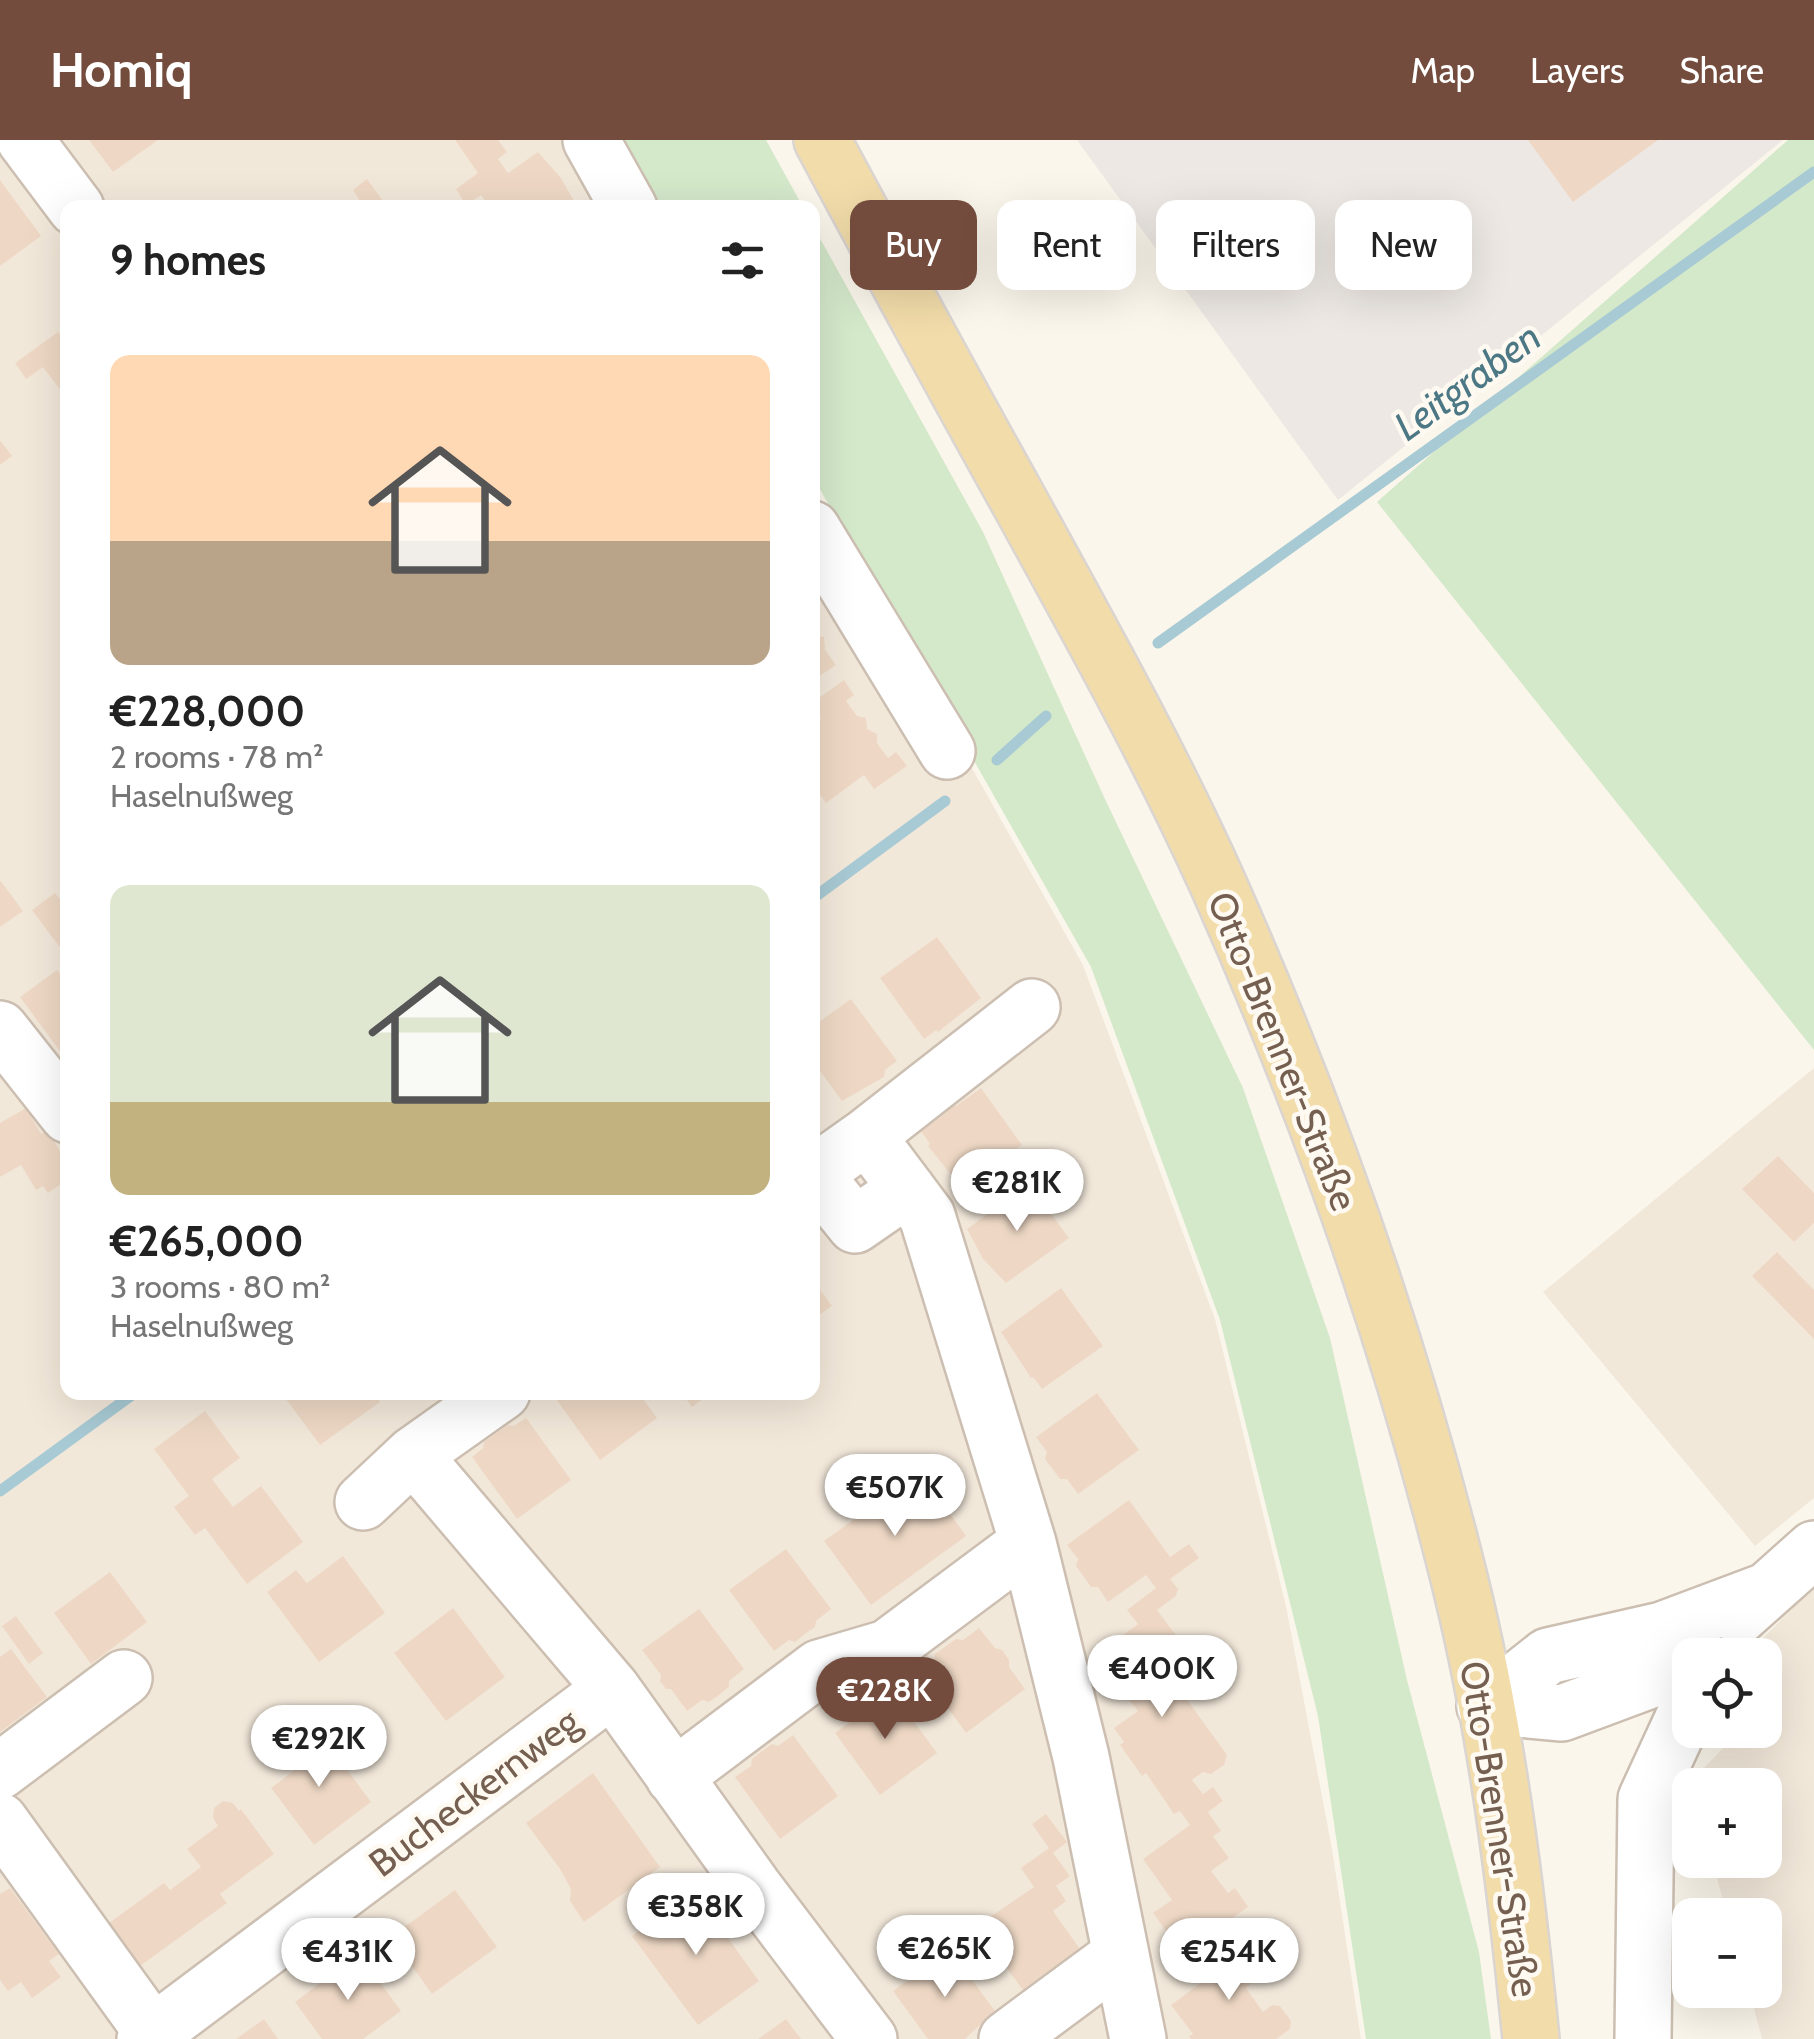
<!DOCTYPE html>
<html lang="en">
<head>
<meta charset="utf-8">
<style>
	:root { --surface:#fff; --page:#f2f2f2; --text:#222; --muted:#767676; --accent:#744c3d }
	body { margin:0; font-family:Cabin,sans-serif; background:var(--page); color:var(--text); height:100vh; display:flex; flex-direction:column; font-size:38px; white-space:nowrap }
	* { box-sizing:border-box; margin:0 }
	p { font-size:32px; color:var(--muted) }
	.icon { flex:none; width:55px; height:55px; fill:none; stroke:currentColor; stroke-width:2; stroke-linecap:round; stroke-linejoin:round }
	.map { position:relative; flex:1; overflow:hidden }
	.sheet { position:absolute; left:60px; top:60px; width:760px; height:1200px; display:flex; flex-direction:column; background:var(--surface); border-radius:20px; box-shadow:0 10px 40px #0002 }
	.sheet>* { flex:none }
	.top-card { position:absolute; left:850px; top:60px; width:812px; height:90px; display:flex; gap:20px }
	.tools { position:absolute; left:1672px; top:1498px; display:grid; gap:20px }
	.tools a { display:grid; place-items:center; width:110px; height:110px; border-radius:20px; background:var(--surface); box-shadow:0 10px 40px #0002; font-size:50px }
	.price { position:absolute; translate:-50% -85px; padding:0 22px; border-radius:35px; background:#fff; color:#222; font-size:32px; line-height:65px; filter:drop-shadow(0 2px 5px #0008) }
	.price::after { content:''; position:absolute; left:50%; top:60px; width:30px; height:22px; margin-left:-15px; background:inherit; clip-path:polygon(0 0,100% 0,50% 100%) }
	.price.selected { background:var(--accent); color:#fff }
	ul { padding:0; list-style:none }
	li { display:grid; align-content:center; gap:20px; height:530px; padding:0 50px }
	li span { display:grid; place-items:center; height:310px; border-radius:20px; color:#555 }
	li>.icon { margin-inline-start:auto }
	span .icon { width:180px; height:180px; fill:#fffc; stroke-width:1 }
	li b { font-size:42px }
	h2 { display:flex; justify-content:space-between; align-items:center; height:120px; padding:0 50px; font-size:42px }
	.chip { padding:0 35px; border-radius:20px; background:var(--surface); box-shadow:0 10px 40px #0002; font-size:35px; line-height:90px }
	.chip.selected { background:var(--accent); color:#fff }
	header { display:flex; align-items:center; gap:60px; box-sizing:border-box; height:140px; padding:0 50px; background:var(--accent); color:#fff }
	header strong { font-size:48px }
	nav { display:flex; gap:55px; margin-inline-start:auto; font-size:35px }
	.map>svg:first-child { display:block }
</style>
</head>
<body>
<header>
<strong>Homiq</strong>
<nav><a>Map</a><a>Layers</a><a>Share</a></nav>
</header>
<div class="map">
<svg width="1814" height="1899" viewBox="0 0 1814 1899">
	<rect width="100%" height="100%" fill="#fbf6eb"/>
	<path fill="#f2e8da" d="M0,0H615L654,67L68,68V1252H812L813,346L1083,825L1215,1179L1286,1466L1332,1709L1361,1899H0Z
		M1814,928V1358L1755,1406L1543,1152Z
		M1814,1447V1899H1762L1749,1850H1765V1775H1727L1712,1720H1765V1645H1691L1690,1642L1741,1590H1765V1566L1772,1559L1765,1552V1515H1746Z"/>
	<path fill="#ede8e3" d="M1077,0H1783L1338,360Z"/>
	<path fill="#d4e8ca" d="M619,0H766L803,67H658Z
		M1788,0H1814V910L1377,362Z
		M812,84L983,392L1104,657L1243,948L1330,1198L1407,1540L1479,1812L1491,1899H1366L1318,1576L1220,1180L1091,827L813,337Z"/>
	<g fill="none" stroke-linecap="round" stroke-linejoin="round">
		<path stroke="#a8cad4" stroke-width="11" d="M1158,503L1814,32
			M997,620L1046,576
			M812,759L945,661
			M0,1351L136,1252"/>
	</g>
	<path fill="#eed8c5" d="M89,0H158L113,32Z
		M455,0H498L507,12L498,19L508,33L538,12L561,38L578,68H490L481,55L466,65L456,49L478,33Z
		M1528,0H1658L1573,62Z
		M367,39L388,68H357L362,64L353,50Z
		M0,40L41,96L0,126Z
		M58,192L68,205V260L43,227L26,239L15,223Z
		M0,300L12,316L0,325Z
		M812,496L824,497L825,510L836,525L812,541Z
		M844,540L854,555L846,561L857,576L866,578L867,589L877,594V603L888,618L896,612L907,626L874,649L864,635L826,663L812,644V585L821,579L812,563Z
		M0,740L23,771L0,787Z
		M55,753L68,769V818L32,770Z
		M937,797L981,858L938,892L936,890L924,899L880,838Z
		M57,830L68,844V922L20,857Z
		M851,859L897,921L885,930L884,937L842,961L812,920V887Z
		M981,948L1022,1005L962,1048L928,1006L930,1004L921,991L946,973L945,968L952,963L956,966Z
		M26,968L41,994L48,990L68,1026V1039L48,1053L43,1046L36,1050L21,1025L0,1037V983Z
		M1778,1016L1814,1053V1083L1794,1102L1742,1049Z
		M1029,1044L1069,1098L1006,1143L983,1119L967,1089Z
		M1777,1112L1814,1150V1199L1752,1136Z
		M812,1139L832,1166L812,1180Z
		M1061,1148L1103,1206L1042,1249L1033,1237L1031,1238L1001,1192Z
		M287,1252H374L380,1262L320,1305L283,1255Z
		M565,1252H638L657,1278L600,1320L556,1259Z
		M681,1252H712L692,1267Z
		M1097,1253L1139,1310L1078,1354L1067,1339H1060L1045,1319L1047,1312L1036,1297Z
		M205,1271L240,1318L212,1339L233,1367L261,1346L303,1402L247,1444L205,1388L195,1395L174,1367L189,1356L154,1309Z
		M526,1278L571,1340L517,1379L472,1317L483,1308L484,1302L508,1285L514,1286Z
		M920,1332L966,1396L871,1465L824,1401Z
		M1129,1360L1170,1417L1189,1404L1199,1418L1170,1439L1178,1449L1176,1456L1157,1470L1199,1526L1175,1543L1227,1615L1224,1625L1211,1634L1203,1632L1192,1640L1203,1654L1213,1647L1223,1661L1208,1672L1221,1691L1213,1696L1229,1718L1211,1731L1228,1753L1235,1748L1248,1767L1182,1813L1153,1773L1172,1760L1143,1719L1190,1685L1180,1671L1174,1674L1146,1633L1142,1636L1120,1605L1124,1602L1114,1588L1138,1571L1126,1556L1119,1555L1096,1515L1138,1484L1127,1470L1156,1448L1146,1435L1108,1462L1098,1447H1091L1076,1426L1078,1419L1067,1405Z
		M786,1409L831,1469L816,1481L815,1487L805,1494L795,1502L789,1500L774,1511L729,1450Z
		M343,1416L385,1473L319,1522L267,1452L296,1430L307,1443Z
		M110,1432L147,1482L91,1524L54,1473Z
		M453,1468L505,1537L446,1581L394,1513Z
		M699,1469L744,1529L729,1541V1547L719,1555L709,1562L702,1560L687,1571L671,1549H666L660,1541L661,1535L642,1510Z
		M16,1476L43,1513L29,1524L2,1486Z
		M979,1488L995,1508L1002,1510L1009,1520V1527L1025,1549L966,1593L921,1531L934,1521L935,1514L946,1506L956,1499L963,1500Z
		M11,1509L47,1557L0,1592V1517Z
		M892,1552L937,1613L880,1655L835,1593L850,1582V1576L870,1561L877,1563Z
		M793,1595L838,1656L780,1699L735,1637L751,1626L752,1619L762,1611L772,1604L778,1606Z
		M311,1598L329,1605L371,1662L314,1705L271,1648L295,1630L284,1616Z
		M593,1633L660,1727L584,1782L570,1761L571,1749L560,1729L526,1683Z
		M223,1661L233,1663L239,1671L241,1669L274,1714L220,1754L227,1763L140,1826L109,1783L164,1743L170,1750L201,1727L187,1709L218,1686L213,1678L214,1668Z
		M1046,1674L1067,1702L1053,1713L1070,1736L1056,1746L1066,1761L1053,1771L1080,1809L1065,1819L1064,1827L1023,1850L998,1816L984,1826L962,1796L1034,1747L1021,1728L1049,1708L1032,1684Z
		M10,1748L59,1814L49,1821L61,1837L32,1858L21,1842L8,1851L0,1840V1754Z
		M455,1750L497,1807L432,1854L391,1797Z
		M694,1751L759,1841L698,1885L632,1796Z
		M1227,1803L1238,1817L1246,1818L1256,1833L1255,1841L1246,1848L1263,1872L1272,1865L1280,1866L1291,1881L1290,1889L1276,1899H1191L1189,1896L1193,1894L1171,1865L1209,1837L1199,1823Z
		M950,1810L995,1871L965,1899H928L893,1851Z
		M359,1814L401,1871L363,1899H322L295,1862Z
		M264,1879L278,1899H236Z
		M786,1879L801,1899H758Z"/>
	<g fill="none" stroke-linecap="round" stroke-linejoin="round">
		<g stroke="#ccbfb1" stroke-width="60">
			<path id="minor" d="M25,0L76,68
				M591,0L629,68
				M812,389L947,611
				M0,889L68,975
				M867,996L1032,867
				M814,1034L855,1085L907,1049
				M812,1035L867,996L927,1076L1028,1403L1081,1617L1138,1899
				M413,1315L612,1549L753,1746L869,1899
				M363,1362L413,1315L502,1252
				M1739,1476L1814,1409
				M1485,1566L1548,1516L1662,1490L1766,1451
				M1485,1566L1562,1573L1680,1529L1690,1520
				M0,1631L124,1538
				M674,1637L819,1528L887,1508L1028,1403
				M0,1681L153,1893
				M145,1899L612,1549
				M1007,1899L1119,1816
				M1643,1899L1646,1659L1688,1568L1680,1529L1662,1490"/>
		</g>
		<g stroke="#dbd5d2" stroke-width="60">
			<path id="major" d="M822,0C887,121 952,241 1019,361C1088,487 1159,613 1218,744C1318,969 1401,1203 1460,1442C1497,1591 1516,1747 1531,1899"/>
		</g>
		<use href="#minor" stroke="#fff" stroke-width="55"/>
		<use href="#major" stroke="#f2dcaa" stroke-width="55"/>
	</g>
	<g text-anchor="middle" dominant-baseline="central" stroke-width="9" stroke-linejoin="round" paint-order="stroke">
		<g font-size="38" fill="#745f50" stroke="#fef9f1">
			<text transform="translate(1283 911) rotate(68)">Otto-Brenner-Straße</text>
			<text transform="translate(474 1652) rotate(-37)">Bucheckernweg</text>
			<text transform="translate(1500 1689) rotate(81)">Otto-Brenner-Straße</text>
		</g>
		<g font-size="40" font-style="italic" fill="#4c7885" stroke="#fef9f1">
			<text transform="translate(1467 241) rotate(-36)">Leitgraben</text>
		</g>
	</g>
</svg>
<div class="tools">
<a><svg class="icon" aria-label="locate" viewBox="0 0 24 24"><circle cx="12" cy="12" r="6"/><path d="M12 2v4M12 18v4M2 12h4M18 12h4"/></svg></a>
<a>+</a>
<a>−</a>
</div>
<b class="price" style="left:1017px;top:1094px">€281K</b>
<b class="price" style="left:895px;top:1399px">€507K</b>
<b class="price" style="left:1162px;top:1580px">€400K</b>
<b class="price selected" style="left:885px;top:1602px">€228K</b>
<b class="price" style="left:319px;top:1650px">€292K</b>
<b class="price" style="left:696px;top:1818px">€358K</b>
<b class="price" style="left:945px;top:1860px">€265K</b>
<b class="price" style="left:348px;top:1863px">€431K</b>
<b class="price" style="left:1229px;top:1863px">€254K</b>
<div class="top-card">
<a class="chip selected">Buy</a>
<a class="chip">Rent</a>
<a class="chip">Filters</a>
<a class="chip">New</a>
</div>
<section class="sheet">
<h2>9 homes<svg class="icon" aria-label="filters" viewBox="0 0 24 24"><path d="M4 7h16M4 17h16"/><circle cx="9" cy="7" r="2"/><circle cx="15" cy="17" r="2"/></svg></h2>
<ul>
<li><span style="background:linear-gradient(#ffd9b3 60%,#b9a48a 0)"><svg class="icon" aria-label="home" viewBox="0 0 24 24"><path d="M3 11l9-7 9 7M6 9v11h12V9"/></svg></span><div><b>€228,000</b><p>2 rooms · 78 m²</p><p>Haselnußweg</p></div></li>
<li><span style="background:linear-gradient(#dfe7d0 70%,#c2b280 0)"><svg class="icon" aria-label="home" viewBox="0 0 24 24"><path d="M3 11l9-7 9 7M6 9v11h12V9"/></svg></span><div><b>€265,000</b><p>3 rooms · 80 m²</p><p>Haselnußweg</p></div></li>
</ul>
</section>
</div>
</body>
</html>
